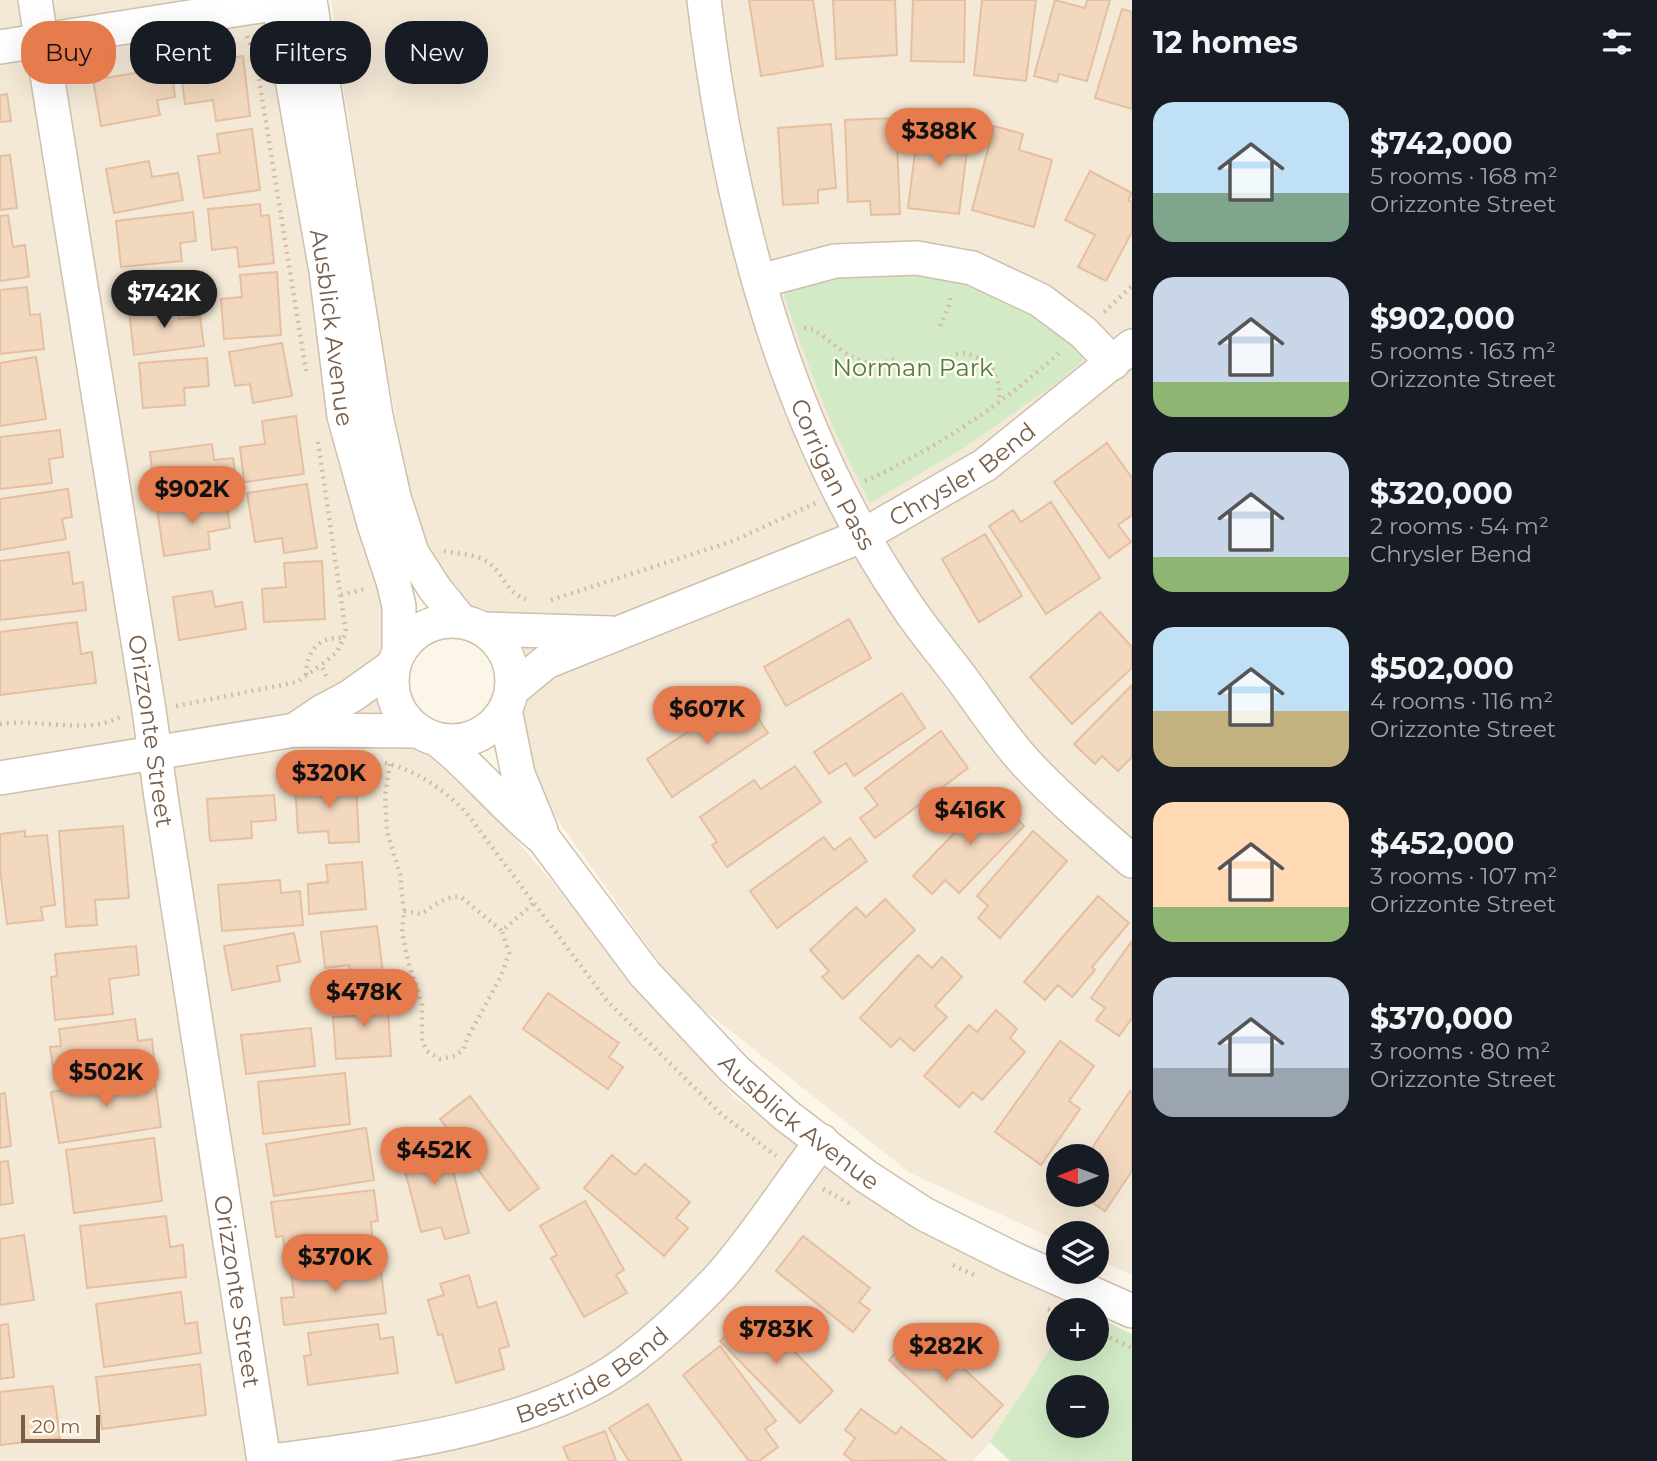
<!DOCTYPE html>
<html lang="en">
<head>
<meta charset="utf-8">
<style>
	:root { --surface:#171b24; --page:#242831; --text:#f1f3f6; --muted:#9ea1a6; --accent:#e67c4e }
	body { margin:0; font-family:Montserrat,sans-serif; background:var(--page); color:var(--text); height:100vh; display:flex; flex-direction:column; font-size:26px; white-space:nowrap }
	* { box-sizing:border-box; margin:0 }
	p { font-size:23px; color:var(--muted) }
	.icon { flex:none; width:38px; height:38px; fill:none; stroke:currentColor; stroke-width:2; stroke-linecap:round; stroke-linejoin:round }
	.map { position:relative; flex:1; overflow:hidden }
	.drawer { display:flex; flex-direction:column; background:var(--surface); width:525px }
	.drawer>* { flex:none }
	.banner { position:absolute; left:21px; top:21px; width:665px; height:63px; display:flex; gap:14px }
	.needle { width:46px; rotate:269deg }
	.tools { position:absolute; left:1046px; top:1144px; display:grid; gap:14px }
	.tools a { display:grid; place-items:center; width:63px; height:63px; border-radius:50%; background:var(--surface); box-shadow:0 7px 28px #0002; font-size:35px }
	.scale { position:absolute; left:21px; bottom:18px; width:79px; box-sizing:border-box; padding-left:7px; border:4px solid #775e4b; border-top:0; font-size:19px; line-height:24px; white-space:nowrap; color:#775e4b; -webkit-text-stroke:5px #fffaee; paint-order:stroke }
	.price { position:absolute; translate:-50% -60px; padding:0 16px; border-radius:24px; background:var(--accent); color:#111; font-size:23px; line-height:46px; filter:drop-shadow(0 2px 4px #0008) }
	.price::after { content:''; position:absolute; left:50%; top:42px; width:21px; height:16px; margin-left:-10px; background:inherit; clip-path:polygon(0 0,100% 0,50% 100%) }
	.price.current { background:#222; color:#fff }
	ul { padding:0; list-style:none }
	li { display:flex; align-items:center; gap:21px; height:175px; padding:0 21px }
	li span { display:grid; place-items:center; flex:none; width:196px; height:140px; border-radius:21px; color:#555 }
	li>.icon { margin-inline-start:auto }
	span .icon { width:84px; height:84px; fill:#fffc; stroke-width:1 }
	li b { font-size:30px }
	h2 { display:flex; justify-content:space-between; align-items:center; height:84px; padding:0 21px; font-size:30px }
	.pill { padding:0 24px; border-radius:28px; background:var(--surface); box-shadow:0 7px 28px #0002; font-size:24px; line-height:63px }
	.pill.current { background:var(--accent); color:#111 }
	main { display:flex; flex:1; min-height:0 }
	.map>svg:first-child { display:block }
</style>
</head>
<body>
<main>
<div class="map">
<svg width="1132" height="1461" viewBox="0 0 1132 1461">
	<rect width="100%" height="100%" fill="#fcf6e8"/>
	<path fill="#f4e9d6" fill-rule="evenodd" d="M0,0H268L394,611L393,684L396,702L405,721L420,748L503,824L734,1097L900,1215L1077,1307L1074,1311H1059V1336L999,1433L973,1461H0Z
		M331,0H1132V1275L1097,1259V1234H1059V1241L910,1173L679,990L522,770L515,676L511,655L500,639L455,591L420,541L378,326ZM1059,1157H1097V1195H1059Z"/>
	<path fill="#d2ebc6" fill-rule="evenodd" d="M904,267L975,282L1016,300L1084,351L1082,361L1058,382L962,449L870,503C833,434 806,363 782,289L832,273Z
		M1097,1317L1132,1334V1461H1010L990,1442L1059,1335V1349H1097ZM1059,1388H1097V1426H1059Z"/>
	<path fill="#f2d8bf" stroke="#e5bfa0" stroke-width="2" d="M749,0H813L823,66L761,76Z
		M833,0H895L897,55L836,59Z
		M913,0H965L964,62L911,61Z
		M982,0H1036L1026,81L974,75Z
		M1055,0L1085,8L1087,0H1110L1087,81L1059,74L1057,82L1034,76Z
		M1122,9L1132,12V109L1095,98Z
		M243,56L250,116L216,121L213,100L185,104L181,73L203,70L202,61Z
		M171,67L175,97L157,100L160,115L101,126L93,80Z
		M7,94L11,121L0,122V95Z
		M896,118L900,214L871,215L870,201L848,202L845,120Z
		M919,121L970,127L959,214L908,208Z
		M831,124L836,188L818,190V203L783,205L778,128Z
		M994,126L1023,134L1019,150L1052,160L1034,227L972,210Z
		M252,129L260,190L204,198L198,156L220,153L217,134Z
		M10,155L17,208L0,210V156Z
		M149,161L152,177L178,173L183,200L114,213L106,169Z
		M1090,171L1132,193L1128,200L1132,202V232L1106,281L1078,267L1095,235L1065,220Z
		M260,204L261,216L269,215L274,263L239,267L237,247L212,250L208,209Z
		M193,212L196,241L180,243L182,261L121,267L116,221Z
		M8,215L13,247L25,245L29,277L0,281V216Z
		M277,272L281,335L224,339L221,299L242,297L240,275Z
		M27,287L30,315L40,314L44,349L0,354V290Z
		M177,303L179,319L200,316L204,346L134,355L129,309Z
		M282,343L292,396L253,403L250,384L235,386L229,352Z
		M36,357L46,419L0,426V363Z
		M207,358L209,386L184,388L185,405L143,408L139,363Z
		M296,416L304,474L244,482L240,447L265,444L262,421Z
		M60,430L63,457L49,459L52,483L0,489V437Z
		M1107,443L1132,478V515L1118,525L1131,542L1109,558L1054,482Z
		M212,444L214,460L233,458L237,490L155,500L150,452Z
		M307,484L317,548L284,553L282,538L255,542L247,493Z
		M68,489L72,517L62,519L66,539L0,550V499Z
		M226,498L230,528L208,532L210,549L164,556L157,509Z
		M1051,502L1100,578L1046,614L989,526L1013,510L1021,522Z
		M985,534L1022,596L979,622L942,559Z
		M69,552L73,584L83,582L86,610L0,620V561Z
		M322,561L325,619L264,622L262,589L286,587L284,563Z
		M212,591L215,607L242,602L246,629L179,640L173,597Z
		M1100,612L1132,647V668L1072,724L1030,677Z
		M849,619L871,658L786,706L764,667Z
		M77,622L81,654L92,652L96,683L0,695V632Z
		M1132,685V757L1118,771L1102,756L1095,764L1074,744Z
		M902,693L925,728L854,776L846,763L829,774L814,752Z
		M743,695L768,733L672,797L647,759Z
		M941,731L968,768L875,838L860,818L878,805L865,788Z
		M795,766L821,802L727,867L712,845L717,842L700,817L754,780L761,789Z
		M356,780L359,842L329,843L328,831L298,833L295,784Z
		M992,794L1024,826L959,893L945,880L932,894L913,876Z
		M274,795L276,820L251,822L252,838L210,841L207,799Z
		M123,826L129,898L95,900L97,925L66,927L59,831Z
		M25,831V837L47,835L55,905L41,907L43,920L7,924L0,868V834Z
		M1033,831L1067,861L1000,938L978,918L988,906L977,896Z
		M824,837L834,850L850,838L867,861L777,928L750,891Z
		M362,862L366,909L309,914L308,884L328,882L326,865Z
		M280,880L281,893L300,891L303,925L222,931L218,885Z
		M1098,896L1129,923L1092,967L1095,970L1072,997L1058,985L1045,1000L1024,982Z
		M885,899L915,930L843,999L822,977L829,971L810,950L856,907L866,917Z
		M377,926L384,981L351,984L349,965L325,968L321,932Z
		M294,933L300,962L277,966L280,981L232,990L224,946Z
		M1132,941V1018L1119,1036L1096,1020L1105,1008L1091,998Z
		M136,946L139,975L109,979L113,1014L55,1020L51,977L57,976L55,954Z
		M918,955L932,968L942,957L962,977L935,1006L947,1017L914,1051L900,1038L891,1047L860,1018Z
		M548,993L619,1043L609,1057L623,1067L608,1089L523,1029Z
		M387,994L391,1056L336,1059L333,1017L354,1016L352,996Z
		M996,1010L1017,1029L1010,1038L1025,1052L982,1100L973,1092L959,1107L924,1076L969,1025L977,1032Z
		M135,1019L138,1041L152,1039L155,1068L55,1081L50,1047L61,1046L59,1029Z
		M311,1028L315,1066L246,1074L241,1035Z
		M1060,1041L1094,1066L1069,1101L1080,1109L1041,1165L995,1132Z
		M345,1073L350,1124L263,1134L258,1082Z
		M154,1076L161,1127L59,1143L51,1092Z
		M1130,1091L1132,1093V1171L1105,1211L1081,1195H1097V1157H1086Z
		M5,1093L11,1146L0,1148V1094Z
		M470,1096L539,1188L509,1211L440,1119Z
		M366,1128L374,1180L274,1196L266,1144Z
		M444,1136L469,1233L445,1239L441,1227L421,1232L399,1148Z
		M154,1138L162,1201L74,1213L66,1150Z
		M612,1155L635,1175L645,1164L690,1202L676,1218L688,1228L664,1256L584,1188Z
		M8,1161L13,1203L0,1205V1162Z
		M374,1190L378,1221L371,1222L373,1243L285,1254L283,1236L276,1237L271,1202Z
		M585,1201L624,1270L616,1275L627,1293L584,1317L551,1258L557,1255L540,1226Z
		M166,1216L170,1247L183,1245L186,1277L87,1288L80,1226Z
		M24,1235L34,1300L0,1305V1239Z
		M803,1236L870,1288L859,1302L870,1310L853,1332L776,1271Z
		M380,1262L386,1313L284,1325L281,1298L294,1297L291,1271Z
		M469,1275L478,1308L496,1302L509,1346L499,1349L504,1369L456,1383L442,1334L438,1335L428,1300L444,1295L440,1284Z
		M181,1292L185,1324L197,1322L201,1353L104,1367L96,1304Z
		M753,1309L833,1391L800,1423L720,1341Z
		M8,1324L14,1377L0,1379V1325Z
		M378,1324L380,1339L393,1337L398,1373L308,1385L304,1356L311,1355L308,1333Z
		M919,1327L1003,1405L972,1438L889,1360Z
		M720,1346L776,1421L765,1429L778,1447L759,1461H749L683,1375Z
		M200,1364L206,1415L102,1429L96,1377Z
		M53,1386L60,1438L0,1445V1392Z
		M648,1404L682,1461H629L609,1428Z
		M861,1409L896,1434L901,1427L945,1460L853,1461L844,1454L855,1438L845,1430Z
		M605,1431L616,1461H569L563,1447Z"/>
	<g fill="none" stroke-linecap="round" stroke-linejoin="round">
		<g stroke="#cfbfad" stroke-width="36">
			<g id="minor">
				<path id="s1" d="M35,0L149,710L161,797L264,1461"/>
				<path id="s2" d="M278,0L326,271L344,416L374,524L393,581L399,606V651"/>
				<path d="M310,0L376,416L394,497L412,553L435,589L461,621"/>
				<path id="s3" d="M704,0C729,210 784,426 905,603C921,628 941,651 959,675C981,704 1002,737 1027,764C1059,798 1096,830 1132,861"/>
				<path d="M0,47L298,0"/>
				<path d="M760,281L835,261L917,258L972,268L1040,300L1083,332L1113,363"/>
				<circle cx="452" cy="681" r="60"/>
				<path d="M485,629L611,633"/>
				<path id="s4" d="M512,690L546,662L864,535L985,465L1132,346"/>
				<path d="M505,710L518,774L541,830"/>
				<path d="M295,730L323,711L351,696L393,666"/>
				<path id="s5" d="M438,740C476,770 506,809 544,839L645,974L735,1070L787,1116L867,1177L924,1214L1014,1259L1132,1311"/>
				<path d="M0,778L295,730L418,731"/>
				<path id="s6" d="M273,1461C384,1446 535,1430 627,1362C660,1337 692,1307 721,1276C758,1234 788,1185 822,1141"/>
			</g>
		</g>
		<path stroke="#d7bba2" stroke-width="4.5" stroke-dasharray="2 5" stroke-linecap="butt" d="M247,36L256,60
			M259,79L306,371
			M1104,312L1132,286
			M940,326L950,303V294
			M804,328C812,328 817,332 824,337C850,357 862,369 896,359
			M956,354L966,353L990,363L998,382L1000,399
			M318,442L346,633L337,652L321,665L326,676
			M865,481C934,450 1005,403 1061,351
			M444,551C458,554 478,554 489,563C504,574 507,594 526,599
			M341,595L364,589
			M551,600L733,541L816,503
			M306,675C307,651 318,636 344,638
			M176,706L297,682L321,665
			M0,724C36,718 89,735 120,717
			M385,763C417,770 442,789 465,811L608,1002L720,1113L776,1156
			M390,764L385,796L387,832L400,874L404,911L402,932L408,961L422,1005V1041L427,1051L440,1059L455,1056L464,1049L467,1039L501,976L509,953L502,931
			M404,911L421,914C434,906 446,895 461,897L502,931L534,903
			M823,1189L852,1205
			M953,1265L974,1275
			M1048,1309L1059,1314
			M1097,1332L1132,1348"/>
		<use href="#minor" stroke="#fff" stroke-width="33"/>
	</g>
	<g text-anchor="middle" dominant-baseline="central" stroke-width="5" stroke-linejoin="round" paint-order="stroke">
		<g font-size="24" fill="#775e4b" stroke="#fffaee">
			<text stroke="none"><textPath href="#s2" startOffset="332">Ausblick Avenue</textPath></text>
			<text stroke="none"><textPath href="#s3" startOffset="494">Corrigan Pass</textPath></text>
			<text stroke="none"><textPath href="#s4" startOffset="502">Chrysler Bend</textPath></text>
			<text stroke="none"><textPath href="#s1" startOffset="740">Orizzonte Street</textPath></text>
			<text stroke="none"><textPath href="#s5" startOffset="528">Ausblick Avenue</textPath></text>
			<text stroke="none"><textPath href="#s1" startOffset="1307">Orizzonte Street</textPath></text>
			<text stroke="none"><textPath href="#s6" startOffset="334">Bestride Bend</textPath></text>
		</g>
		<g font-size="24" fill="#4f7d43" stroke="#fffaee">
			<text x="913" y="367">Norman Park</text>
		</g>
	</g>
</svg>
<div class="tools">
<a><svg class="needle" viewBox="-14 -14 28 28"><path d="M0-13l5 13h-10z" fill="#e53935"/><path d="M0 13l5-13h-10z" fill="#9ea1a6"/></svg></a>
<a><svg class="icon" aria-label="layers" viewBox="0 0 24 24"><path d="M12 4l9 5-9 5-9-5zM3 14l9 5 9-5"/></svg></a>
<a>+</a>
<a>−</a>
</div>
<div class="scale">20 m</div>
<b class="price" style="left:939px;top:168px">$388K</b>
<b class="price current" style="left:164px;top:330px">$742K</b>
<b class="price" style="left:192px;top:526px">$902K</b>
<b class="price" style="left:707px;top:746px">$607K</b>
<b class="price" style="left:329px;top:810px">$320K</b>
<b class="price" style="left:970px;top:847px">$416K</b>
<b class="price" style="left:364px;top:1029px">$478K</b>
<b class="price" style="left:106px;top:1109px">$502K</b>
<b class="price" style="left:434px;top:1187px">$452K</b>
<b class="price" style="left:335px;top:1294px">$370K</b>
<b class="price" style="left:776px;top:1366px">$783K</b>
<b class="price" style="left:946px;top:1383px">$282K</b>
<div class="banner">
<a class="pill current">Buy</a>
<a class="pill">Rent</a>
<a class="pill">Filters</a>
<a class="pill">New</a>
</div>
</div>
<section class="drawer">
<h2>12 homes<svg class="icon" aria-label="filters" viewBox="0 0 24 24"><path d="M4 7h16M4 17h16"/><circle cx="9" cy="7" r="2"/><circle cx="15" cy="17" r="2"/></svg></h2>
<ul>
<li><span style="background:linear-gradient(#bfe0f5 65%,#7fa58c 0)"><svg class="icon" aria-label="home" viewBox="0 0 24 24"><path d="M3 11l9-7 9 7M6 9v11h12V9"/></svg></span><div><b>$742,000</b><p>5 rooms · 168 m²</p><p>Orizzonte Street</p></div></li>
<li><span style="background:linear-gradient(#c9d6e8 75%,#8fb573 0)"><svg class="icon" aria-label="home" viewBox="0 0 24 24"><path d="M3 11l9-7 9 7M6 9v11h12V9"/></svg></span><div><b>$902,000</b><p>5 rooms · 163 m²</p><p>Orizzonte Street</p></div></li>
<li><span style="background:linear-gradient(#c9d6e8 75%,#8fb573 0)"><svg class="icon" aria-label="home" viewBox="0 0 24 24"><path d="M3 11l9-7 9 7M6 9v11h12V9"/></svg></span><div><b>$320,000</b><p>2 rooms · 54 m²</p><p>Chrysler Bend</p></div></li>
<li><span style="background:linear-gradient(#bfe0f5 60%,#c2b280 0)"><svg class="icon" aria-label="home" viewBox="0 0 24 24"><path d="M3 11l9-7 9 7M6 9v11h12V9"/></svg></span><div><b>$502,000</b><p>4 rooms · 116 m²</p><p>Orizzonte Street</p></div></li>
<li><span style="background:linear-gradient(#ffd9b3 75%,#8fb573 0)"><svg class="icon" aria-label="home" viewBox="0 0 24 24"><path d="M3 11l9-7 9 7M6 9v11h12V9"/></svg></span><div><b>$452,000</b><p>3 rooms · 107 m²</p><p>Orizzonte Street</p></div></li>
<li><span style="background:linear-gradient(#c9d6e8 65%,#9aa5b1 0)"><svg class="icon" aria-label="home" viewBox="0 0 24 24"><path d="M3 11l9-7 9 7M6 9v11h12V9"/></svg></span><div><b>$370,000</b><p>3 rooms · 80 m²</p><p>Orizzonte Street</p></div></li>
</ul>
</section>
</main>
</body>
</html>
